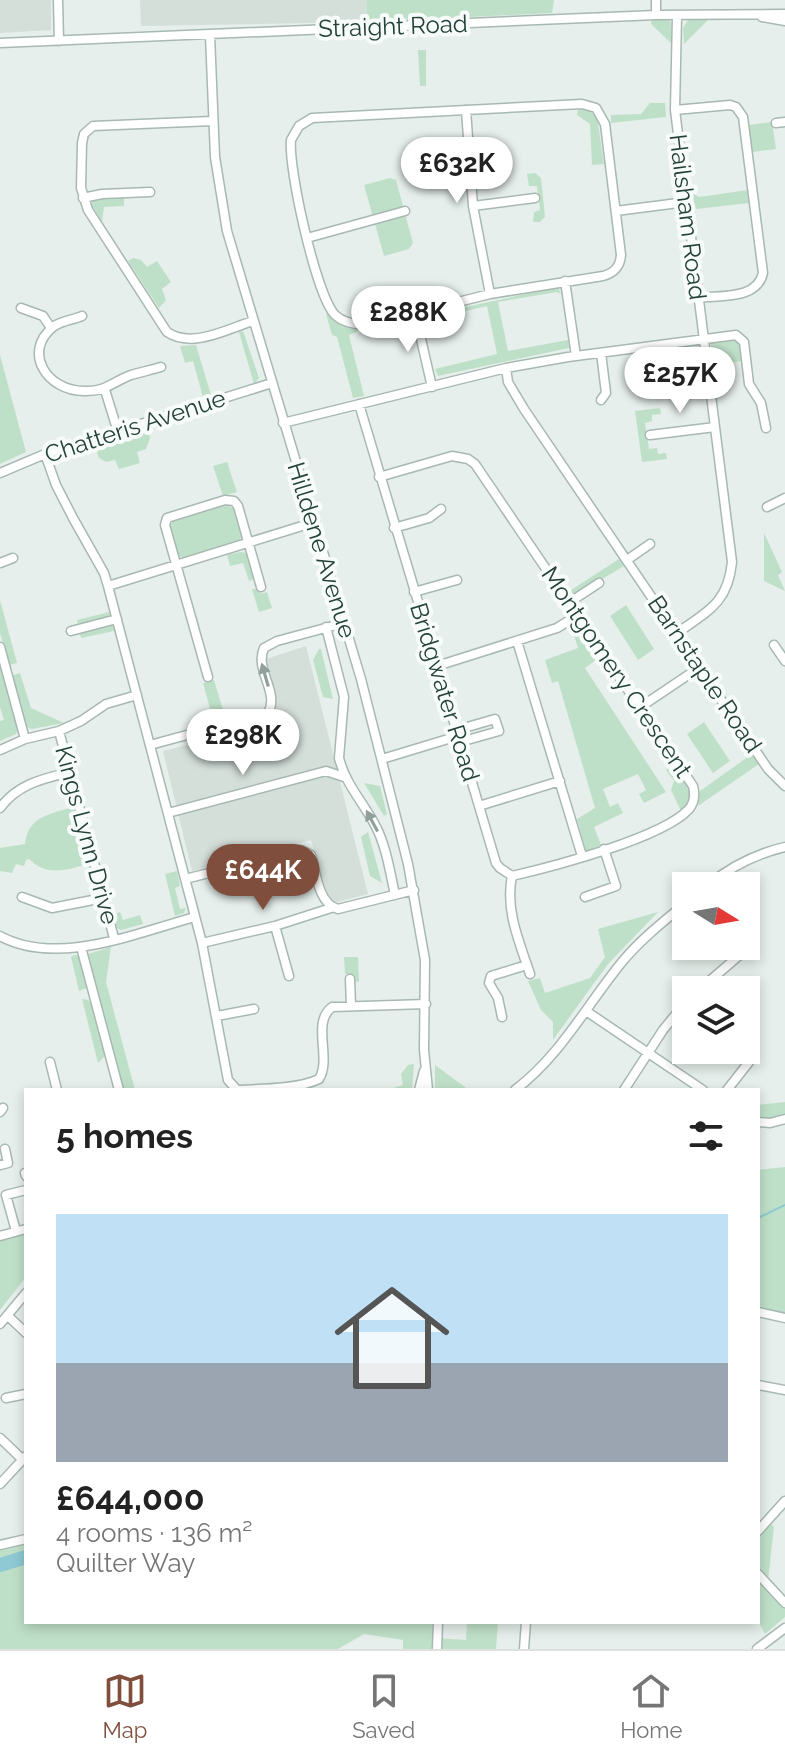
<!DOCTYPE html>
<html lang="en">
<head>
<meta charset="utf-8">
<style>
	:root { --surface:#fff; --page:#f6f6f6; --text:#222; --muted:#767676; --line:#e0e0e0; --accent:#804e3d }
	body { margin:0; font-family:Raleway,sans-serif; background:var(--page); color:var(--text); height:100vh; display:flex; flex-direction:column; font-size:30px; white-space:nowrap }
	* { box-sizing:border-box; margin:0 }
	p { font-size:26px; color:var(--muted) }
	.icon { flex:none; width:44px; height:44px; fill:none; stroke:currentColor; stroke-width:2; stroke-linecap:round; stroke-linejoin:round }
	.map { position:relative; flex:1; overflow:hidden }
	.drawer { position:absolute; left:24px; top:1088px; width:736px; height:536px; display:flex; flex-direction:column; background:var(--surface); border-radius:0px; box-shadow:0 4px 12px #0003 }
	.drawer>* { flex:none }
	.needle { width:52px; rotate:101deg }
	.buttons { position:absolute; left:672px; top:872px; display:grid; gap:16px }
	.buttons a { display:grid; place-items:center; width:88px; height:88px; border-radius:0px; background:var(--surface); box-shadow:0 4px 12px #0003; font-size:40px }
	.price { position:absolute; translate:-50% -68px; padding:0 18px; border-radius:28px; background:#fff; color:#222; font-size:26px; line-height:52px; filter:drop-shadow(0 2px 4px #0008) }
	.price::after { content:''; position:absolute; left:50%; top:48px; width:24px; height:18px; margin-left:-12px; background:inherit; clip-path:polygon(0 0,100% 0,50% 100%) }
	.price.current { background:var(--accent); color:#fff }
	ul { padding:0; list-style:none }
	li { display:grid; align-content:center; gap:16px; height:424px; padding:0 32px }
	li span { display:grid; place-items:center; height:248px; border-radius:0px; color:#555 }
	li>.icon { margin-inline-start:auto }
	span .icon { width:144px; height:144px; fill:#fffc; stroke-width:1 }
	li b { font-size:34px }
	h2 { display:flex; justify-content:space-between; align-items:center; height:96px; padding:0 32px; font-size:34px }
	.menu { display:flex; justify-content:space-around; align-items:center; height:112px; border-top:2px solid var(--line); background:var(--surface); font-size:22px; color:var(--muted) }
	.menu a { display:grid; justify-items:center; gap:4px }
	.menu .current { color:var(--accent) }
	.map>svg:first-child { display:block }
</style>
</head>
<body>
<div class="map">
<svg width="785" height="1649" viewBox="0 0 785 1649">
	<rect width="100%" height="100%" fill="#e6efeb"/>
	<path fill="#d4dfda" d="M0,0H51V30L0,33Z
		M140,0H367L366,22L141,26Z
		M306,646L368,894L330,904L311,840L192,871L163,751L277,722L266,659Z"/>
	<path fill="#bfe0c8" d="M367,0H554L552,13L366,22Z
		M710,18L684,44L683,28L688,20Z
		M652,20H669L671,23V43L651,24Z
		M418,50H426V86H420Z
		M650,103H665L666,117L611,123V115L641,114Z
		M585,109L597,116L604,164L592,165L590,124L577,115L578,110Z
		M772,122L776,149L752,152L749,125Z
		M535,173L541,178L545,217L540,222H533L534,212L540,210L537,186H529L527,174Z
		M390,178L396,180L413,243L409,249L384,256L364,185Z
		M748,190L749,203L696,209L692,193L699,197Z
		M124,195V206L104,207L102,222L91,204L94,198Z
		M133,258L141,260L147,267L157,261L171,282L162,289L166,300L159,308L128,261Z
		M558,287L561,294L557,292L498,302L508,351L568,340L569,348L438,376L435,369L497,354L487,306L423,321L424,316Z
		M328,312L343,325L362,329L349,335L364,396L353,398L337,337L332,335L326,314Z
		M243,331L259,378L254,384L239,332Z
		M736,339L741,344L743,361L713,364L711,343Z
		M196,345L211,395L203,397L193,361L185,363L180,346Z
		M0,355L26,452L0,464Z
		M660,408L661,414L652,415V421L645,423L649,449L657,448L658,454L666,453L667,459L642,462L635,411Z
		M148,431L150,438L146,449L137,452L140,463L119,469L115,460L106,462L99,458L95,447Z
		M227,462L237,492L223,496L213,466Z
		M225,503L234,509L242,535L240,541L183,558L178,555L170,529L172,521Z
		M764,533L782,572L778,575L785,591L764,581Z
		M240,552L247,553L255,579L249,581L243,563L230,566L227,555Z
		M619,559L624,566L572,597L568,592Z
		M252,589H258L261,594L267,592L272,608L259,612Z
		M0,600L17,663L9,665L0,633Z
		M626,605L654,649L638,660L610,616Z
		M109,612L114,631L81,638L77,620Z
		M574,624L579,625L600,657L585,668L666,792L644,803L639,794L646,790L638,774L603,789L610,807L618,803L623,813L594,827L601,845L586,851L577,819L595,808L558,681L552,683L545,660L578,648L571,626Z
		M319,649H321L333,699L323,697L313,660Z
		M0,660L19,727L16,734L0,741V721L4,720L0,707Z
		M20,673L31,708L64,723L32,729L26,727L11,676Z
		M214,680L226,720L214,723L203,683Z
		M704,722L730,761L713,773L687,734Z
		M752,754L759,764L698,806L700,791Z
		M674,764C684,779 700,797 681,811L671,790L674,781L666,770Z
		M364,783L380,786L387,814L384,816Z
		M74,807L88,864C66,870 47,877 29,859L26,860L24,866L16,864L12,873L0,871V848L25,844C28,816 50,814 74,807Z
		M368,832L382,883L370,876L361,837Z
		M177,871L180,886L175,888L180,909L186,908L184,913L175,916L165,874Z
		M120,912L123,920L140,915L143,924L121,930L117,928L114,914Z
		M658,912L608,964L553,1040V1022L541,1010L528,981L540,978L545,993L590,978L605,957L598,929Z
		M111,947L106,982L135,1090H124L88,954Z
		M74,955L81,956L89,987L79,991L71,957Z
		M344,957H358L359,982L352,981V974H345Z
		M82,999L88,1000L94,1007L106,1051L105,1056L98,1063Z
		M414,1064L412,1090H388L403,1085L401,1074L408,1065Z
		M435,1065L469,1090H435Z
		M785,1102V1116L771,1120L758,1117V1105Z
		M785,1167V1314L758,1307V1170Z
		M26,1232V1277L0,1310V1238Z
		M770,1523L774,1527L767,1589L785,1608V1617L765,1634L758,1621V1534Z
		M26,1543V1622H432L433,1638L466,1640L467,1622H498L496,1649H403V1640L364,1634L338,1649H0V1550Z"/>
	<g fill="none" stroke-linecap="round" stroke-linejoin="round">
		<path stroke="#8ec9d4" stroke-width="2" d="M758,1218L785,1205"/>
		<path stroke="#8ec9d4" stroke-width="14" d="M0,1565L26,1557"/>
		<g stroke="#a8b8b2" stroke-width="11">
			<path id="minor" d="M58,0L59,41
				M656,15V0
				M762,17L785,21
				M210,35L215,157L227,231L361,679L408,864L425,960L424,1050L428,1090
				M0,43L656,15L785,14
				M582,104L596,108L605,124L621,255C620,267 614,273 603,276L490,294L370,324C358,325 345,324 335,315C316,295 288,168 291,140L299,126L312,118Z
				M466,110L473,206L490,294
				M675,110L730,105L736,107L743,117L763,273C757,300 721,295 698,298
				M212,121L93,126L84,134L82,143L81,188L88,210L167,332C192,349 227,329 253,321
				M776,123L785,122
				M83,198L102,194L150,192
				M473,206L535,198
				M616,211L686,202
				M307,238L405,211
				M565,281L576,356
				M21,308L43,316L51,328
				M415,313L432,387
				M82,316C73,320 60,321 53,327C22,352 47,391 84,391C106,392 112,382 131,375C141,372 151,370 161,367
				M601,353L606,393L601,400
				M506,368L508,382L524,409L768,769L785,786
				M105,390L118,432
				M359,404L496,863L500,868L512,876C505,910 519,941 530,974
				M283,423L506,368L568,357L736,335L744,342L749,384L761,403L766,428
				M650,435L715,427
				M45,454L56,485L73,518L104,573L108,586L202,943L228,1080L237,1090C259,1089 299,1089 319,1079C332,1058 311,1023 332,1007L426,1004
				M0,473L45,454L272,383
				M379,477L452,456L468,459L475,464L693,786C695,794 695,802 689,809C663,838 551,867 512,876
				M767,507L785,498
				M394,528L429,518L441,509
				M627,560L650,544
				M0,563L13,558
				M108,586L315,522
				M414,592L457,580
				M570,602L599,583
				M326,627L344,697L339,758C345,783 362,801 374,823C386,844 390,872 395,895
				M71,631L117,619
				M677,633C708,611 728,603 732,562L675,110L677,16
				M517,641L582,856
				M774,645L785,661
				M0,647L25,739
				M437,666L557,628L578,615
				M208,677L165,525L167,518L225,500L234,501L238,506L261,587
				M639,708L700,667
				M457,730L495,719L499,731L460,742
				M59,731L114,938
				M150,745L268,713C280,692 254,670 264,648L277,641L344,623
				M0,750L25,739L59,731L81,721L106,704L137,695
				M382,759L458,736
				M479,806L560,781
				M0,808C18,784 42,779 70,772
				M168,813L326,771L344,777
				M185,879L301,850L311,855C316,872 318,904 338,909L414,890
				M707,886C730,867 755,854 785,847
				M22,897L52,908L103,898
				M585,897L616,886L604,849
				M275,926L289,976
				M0,936C57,967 136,933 195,917
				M202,943L275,926L331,908
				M81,947L119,1090
				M350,979L351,1006
				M699,990L742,953
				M586,1011L703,1090
				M217,1016L254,1009
				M502,1017L498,998L489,983L491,976L527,965
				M50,1062L57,1090
				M419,1090L424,1071
				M515,1090C561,1055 586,1006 622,962C640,940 664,921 686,903
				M624,1090L663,1030L686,1002
				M727,1090L749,1062
				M0,1112L3,1108
				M758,1122L770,1123L785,1119
				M0,1165L8,1163L5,1149
				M25,1173L26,1176
				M16,1231L6,1195L26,1190
				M0,1236L26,1229
				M758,1312L785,1318
				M8,1316L26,1333
				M0,1324L26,1293
				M758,1385L785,1390
				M6,1398L26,1394
				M0,1438L23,1460
				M0,1484L26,1456
				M758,1531L785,1501
				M0,1545L26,1539
				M758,1574L785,1603
				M437,1649L438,1622
				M524,1649L526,1622
				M757,1649L785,1628"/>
		</g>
		<use href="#minor" stroke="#fff" stroke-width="8"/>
	</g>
	<defs><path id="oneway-solid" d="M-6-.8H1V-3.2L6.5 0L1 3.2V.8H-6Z" transform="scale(2)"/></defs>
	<g fill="#92a09c">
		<use href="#oneway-solid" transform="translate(265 675) rotate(-106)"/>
		<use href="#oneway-solid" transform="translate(372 821) rotate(-118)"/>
	</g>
	<g text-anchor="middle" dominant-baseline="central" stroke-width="8" stroke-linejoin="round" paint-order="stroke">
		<g font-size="24" fill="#24423a" stroke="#f7fbf9">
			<text transform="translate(393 26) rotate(-2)">Straight Road</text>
			<text transform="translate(688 217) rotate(83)">Hailsham Road</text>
			<text transform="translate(135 426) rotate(-18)">Chatteris Avenue</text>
			<text transform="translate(322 550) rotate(73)">Hilldene Avenue</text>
			<text transform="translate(617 672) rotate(56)">Montgomery Crescent</text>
			<text transform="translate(705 674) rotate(56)">Barnstaple Road</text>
			<text transform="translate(445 692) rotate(73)">Bridgwater Road</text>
			<text transform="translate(87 835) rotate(75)">Kings Lynn Drive</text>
		</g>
	</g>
</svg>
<div class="buttons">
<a><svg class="needle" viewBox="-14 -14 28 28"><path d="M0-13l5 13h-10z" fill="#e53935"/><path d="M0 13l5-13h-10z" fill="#767676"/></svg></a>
<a><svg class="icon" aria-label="layers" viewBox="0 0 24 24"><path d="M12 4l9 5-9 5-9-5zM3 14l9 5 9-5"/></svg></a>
</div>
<b class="price" style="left:457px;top:205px">£632K</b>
<b class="price" style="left:408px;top:354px">£288K</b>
<b class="price" style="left:680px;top:415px">£257K</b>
<b class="price" style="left:243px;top:777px">£298K</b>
<b class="price current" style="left:263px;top:912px">£644K</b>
<section class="drawer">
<h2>5 homes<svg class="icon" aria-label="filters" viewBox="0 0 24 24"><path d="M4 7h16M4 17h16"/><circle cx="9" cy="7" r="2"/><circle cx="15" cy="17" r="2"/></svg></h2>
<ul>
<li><span style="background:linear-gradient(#bfe0f5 60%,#9aa5b1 0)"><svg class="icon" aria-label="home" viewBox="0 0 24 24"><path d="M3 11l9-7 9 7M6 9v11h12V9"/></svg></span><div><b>£644,000</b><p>4 rooms · 136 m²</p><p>Quilter Way</p></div></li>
</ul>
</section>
</div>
<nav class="menu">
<a class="current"><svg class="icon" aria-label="map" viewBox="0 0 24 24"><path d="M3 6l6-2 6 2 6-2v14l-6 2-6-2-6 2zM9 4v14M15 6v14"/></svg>Map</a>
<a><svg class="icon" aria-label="saved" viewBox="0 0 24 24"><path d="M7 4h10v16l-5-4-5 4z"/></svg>Saved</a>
<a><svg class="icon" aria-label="home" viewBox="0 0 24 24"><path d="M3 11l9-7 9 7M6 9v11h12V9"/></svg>Home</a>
</nav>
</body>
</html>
